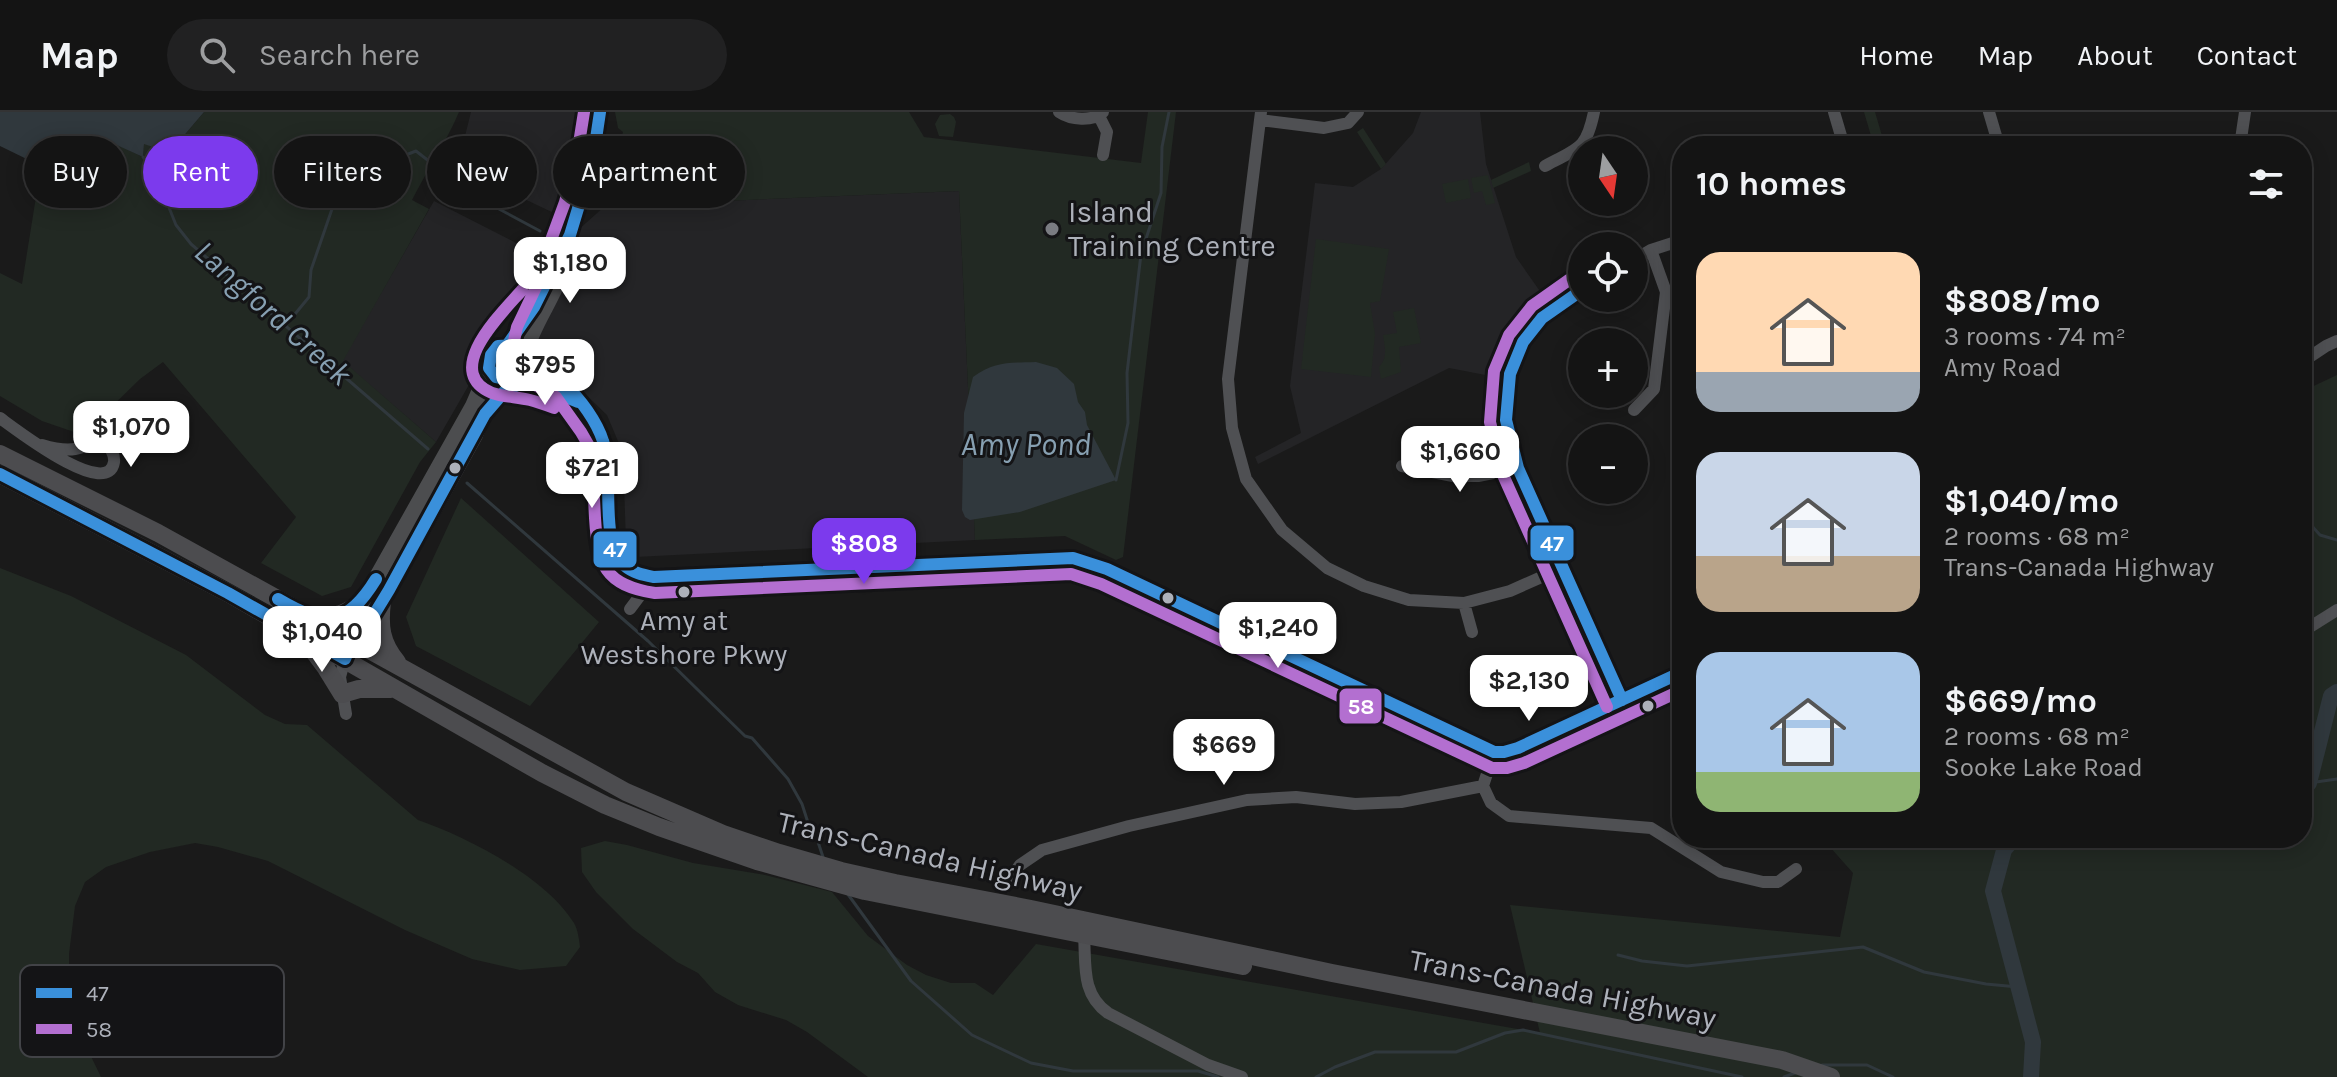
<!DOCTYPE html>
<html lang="en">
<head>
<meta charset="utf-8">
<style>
	:root { --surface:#141414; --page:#212122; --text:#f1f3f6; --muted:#9d9ea0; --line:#333334; --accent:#7c3aed }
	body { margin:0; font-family:Karla,sans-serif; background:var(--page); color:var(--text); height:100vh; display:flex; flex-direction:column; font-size:30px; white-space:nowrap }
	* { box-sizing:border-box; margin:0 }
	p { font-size:26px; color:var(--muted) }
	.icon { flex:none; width:44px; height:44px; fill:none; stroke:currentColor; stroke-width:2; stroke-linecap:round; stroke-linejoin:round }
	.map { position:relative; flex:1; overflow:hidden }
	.sheet { position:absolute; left:1672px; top:24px; width:640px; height:712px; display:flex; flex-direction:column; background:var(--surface); border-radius:32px; box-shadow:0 4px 20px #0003,0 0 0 2px var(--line) }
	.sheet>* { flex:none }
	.hud { position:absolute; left:24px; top:24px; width:760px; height:72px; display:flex; gap:16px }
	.needle { width:52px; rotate:167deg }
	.controls { position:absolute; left:1568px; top:24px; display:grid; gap:16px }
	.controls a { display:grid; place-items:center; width:80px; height:80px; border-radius:50%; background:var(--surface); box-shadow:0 4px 20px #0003,0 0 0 2px var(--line); font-size:40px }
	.price { position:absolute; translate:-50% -68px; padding:0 18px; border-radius:16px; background:#fff; color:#222; font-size:26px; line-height:52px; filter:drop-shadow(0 2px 4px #0008) }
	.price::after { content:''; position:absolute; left:50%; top:48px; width:24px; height:18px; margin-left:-12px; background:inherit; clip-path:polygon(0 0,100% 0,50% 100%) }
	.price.current { background:var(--accent); color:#fff }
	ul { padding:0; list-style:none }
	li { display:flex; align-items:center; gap:24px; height:200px; padding:0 24px }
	li span { display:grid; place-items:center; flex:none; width:224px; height:160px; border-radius:24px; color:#555 }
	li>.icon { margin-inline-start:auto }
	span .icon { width:96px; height:96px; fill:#fffc; stroke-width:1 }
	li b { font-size:34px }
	h2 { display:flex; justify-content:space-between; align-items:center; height:96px; padding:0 24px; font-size:34px }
	.chip { padding:0 28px; border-radius:36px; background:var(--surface); box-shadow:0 4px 20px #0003,0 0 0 2px var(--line); font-size:28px; line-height:72px }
	.chip.current { background:var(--accent); color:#fff }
	header { display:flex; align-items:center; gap:48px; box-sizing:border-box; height:112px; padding:0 40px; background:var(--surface); border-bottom:2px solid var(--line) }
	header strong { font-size:38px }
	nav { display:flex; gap:44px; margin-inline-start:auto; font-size:28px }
	.search { width:560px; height:72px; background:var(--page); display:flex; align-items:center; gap:20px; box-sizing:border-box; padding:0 28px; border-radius:44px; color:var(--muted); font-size:30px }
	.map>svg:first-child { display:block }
</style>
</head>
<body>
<header>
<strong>Map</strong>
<div class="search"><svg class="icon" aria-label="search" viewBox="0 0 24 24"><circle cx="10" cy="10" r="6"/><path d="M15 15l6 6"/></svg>Search here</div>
<nav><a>Home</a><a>Map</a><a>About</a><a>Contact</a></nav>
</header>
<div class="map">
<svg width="2337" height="965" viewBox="0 0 2337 965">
	<rect width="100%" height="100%" fill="#1a1a1a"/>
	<path fill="#242426" d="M471,0H587L574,55L556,102L453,53L464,28Z
		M1421,0H1480L1486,52L1516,145L1544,185L1527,202L1513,223L1496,265L1449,256L1258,352L1255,345L1301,321L1290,274L1315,71L1353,75L1381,57L1413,21Z
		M959,79L975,428L635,445L626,431L623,341L607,303L576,273L544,254L532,235L577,119L605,94Z
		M434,89L538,142L496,219L485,228L476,242L470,271L436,330L342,249Z"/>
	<path fill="#222923" d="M204,0H459C446,31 427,58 412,88L429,97L343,249L436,330L420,350L351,475L322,484L261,451L296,405L163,250L140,267L95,311L74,320L42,309L0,284V161L22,172L41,54L110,29L143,45L144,31L181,27Z
		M615,0H909L924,25L1141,51L1148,0H1176L1123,445L1116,448L1065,424L975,428L959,79L606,94L623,20L618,16Z
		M1864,0H1875L1885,34H1874Z
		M940,3L950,2L954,5L956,10L953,25L939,24L935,12Z
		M1363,16L1386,52L1381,57L1357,20Z
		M1529,50L1531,59L1493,76L1491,68Z
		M1488,63L1495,91L1486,93L1482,79L1474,81L1471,66Z
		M1468,67L1471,86L1446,91L1442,72Z
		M1316,127L1389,137L1380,189L1370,191L1375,222L1371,265L1301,257Z
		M1414,196L1421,231L1399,235L1401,260L1381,267L1379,255C1388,246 1385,235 1383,223L1397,221L1393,200Z
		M2337,263V965H868L807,920L786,908L738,893L715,880L698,861L677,850L633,817L596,780L582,760L581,736L605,729L627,733L693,751L765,763L832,780L868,824L907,853L926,863L951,871H975L993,883L1036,832L1540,921L1510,793L1840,825L1853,761L1822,726H2302V283L2303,279Z
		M461,386L599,510L530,594L416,534L406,505Z
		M0,456L71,484L186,543L265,603L285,612L307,613L418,708C467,725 546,765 574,811C578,818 579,827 580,835L566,854L520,858L472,847L405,818L268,749L218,735L195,731L150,740L106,755L85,770L75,794L69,842V888L84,930L101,965H0Z"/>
	<path fill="#30383d" d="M0,0H204L181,27L165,39L144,32L143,45L110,30L41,54L0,34Z
		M1036,250L1057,256L1074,272L1078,290L1085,300L1087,313L1116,368L1020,400L970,408L965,405L962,398L964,301L973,265C995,249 1010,251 1036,250Z"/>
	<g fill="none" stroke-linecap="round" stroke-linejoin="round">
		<path stroke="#30383d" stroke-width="3" d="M143,45L158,68L176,113L191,132L428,337
			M630,73L658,62
			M286,213L309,185L311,158L342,68L416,39L471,82L540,119
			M2302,281L2309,261
			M1116,368L1128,311L1127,261L1141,142L1161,81L1162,35L1169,0
			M467,371L648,529L745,624L752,626L788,667L802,692L812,723L818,730L823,745
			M2302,403L2320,423L2337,428
			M2309,671L2337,667
			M847,781L911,869L972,923L1031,951L1073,959H1198L1218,965
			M1618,843L1642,849L1687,854L1863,835L1924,860L1986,872L2018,875
			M1822,953H1867L1893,965
			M1316,965L1335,955L1375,940H1456L1505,921L1523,918L1742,965
			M1784,965L1795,961"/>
		<path stroke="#30383d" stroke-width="16" d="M2302,678L2309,671L2331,584L2337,580
			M2014,726L2004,738L1993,779L2033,930L2031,965
			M2147,726L2205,730L2222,726"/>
		<path stroke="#4f5053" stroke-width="12" d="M1059,0C1071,8 1092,10 1103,0
			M1261,0L1228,267L1232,316L1246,367L1282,418L1327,456L1364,474L1409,488L1464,491L1510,479L1562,456
			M1834,0L1844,34
			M1989,0L1999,34
			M1099,4L1107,20L1103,43
			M1260,8L1324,16L1348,11L1358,0
			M2240,34L2245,0
			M1545,54C1578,36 1586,39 1594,0
			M1634,148L1651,138L1682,128
			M1582,178L1542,206L1523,230L1510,262L1506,308L1518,356L1622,588
			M526,246L540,258L567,273L595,311L604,328L608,346L613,435L622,452L628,457L654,465L1073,446L1107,457L1494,640H1504L1518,636L1682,560
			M2302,250L2326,234L2337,229
			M512,267L544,275L576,290
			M1634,298L1654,277L1666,180L1651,138
			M0,306C14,316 108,389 114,350C115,343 111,337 107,332C94,330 87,335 75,337C63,339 52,336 42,333
			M1402,354L1453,364H1478L1518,356
			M1464,491L1472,520
			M630,497L654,465
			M2302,520L2337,498
			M345,547L340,565L346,602
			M1494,640L1483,674L1491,691L1509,704L1651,716L1721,760L1763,770H1778L1796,757
			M1005,775L1020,753L1042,738L1129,714L1247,688L1296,685L1355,692L1401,690L1483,674
			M1084,823C1086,853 1081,882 1108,901L1208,953L1242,965"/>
		<path stroke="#4c4d4f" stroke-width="16" d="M508,232L534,195L555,150L570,123L593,47L600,0
			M353,528L364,519L389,478L475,323L489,289L500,275L523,259C528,248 526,234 532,222C546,189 564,171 566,132
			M352,532L355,513L364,488L473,294L486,264L490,247"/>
		<path stroke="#4c4c4f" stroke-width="18" d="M0,342L158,421L626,680L723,722L779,741L841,759L895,771L1031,797L1332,861L1782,948L1831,965
			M0,362L228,481L542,661L605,693L659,715L757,749L865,779L1243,854
			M382,490C379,514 381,531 397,550
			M313,504C335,506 347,502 364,488
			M306,529L326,556L342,582L359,577H391"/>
		<g stroke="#141416" stroke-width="18">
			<path id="bus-1" d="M1582,178L1542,206L1523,230L1510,262L1506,308L1518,356L1622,588
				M508,232L534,195L570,123L593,47L600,0
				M578,290L537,273L496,265L489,256L491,243L498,234C521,232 523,245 539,257C547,263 557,266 565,273C580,286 597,310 603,329C615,363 598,429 625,454C633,461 644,463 654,465L1073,446L1107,457L1494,640H1504L1518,636L1682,560
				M0,362L228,481L345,547L353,528L364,519L389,478L485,302L504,280L523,270
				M278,487C324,514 346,516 376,467"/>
		</g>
		<g stroke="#141416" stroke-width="18">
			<path id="bus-2" d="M584,0L577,44L565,90L551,128L549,148L517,215L510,247L513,256L530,270L556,285L581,320L589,334L592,348C593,367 594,387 595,406C598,453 604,473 655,481L1071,462L1101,472L1492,656H1507L1524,651L1682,578
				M1573,165L1532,194L1509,223L1494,259L1490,310L1503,363L1607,595
				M522,178C504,199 440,259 492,281C504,285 518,285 530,288C538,290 546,293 554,296"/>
		</g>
		<use href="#bus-1" stroke="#3a90db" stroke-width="12"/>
		<use href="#bus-2" stroke="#b36fd0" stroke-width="12"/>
	</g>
	<circle fill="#7a7c82" stroke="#141416" stroke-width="3" cx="1052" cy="117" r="8"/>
	<g fill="#adb1ba" stroke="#141416" stroke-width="3">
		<circle cx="455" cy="356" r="7"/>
		<circle cx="684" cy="480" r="7"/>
		<circle cx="1168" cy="486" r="7"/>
		<circle cx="1648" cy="594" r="7"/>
	</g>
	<g text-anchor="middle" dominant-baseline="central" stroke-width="6" stroke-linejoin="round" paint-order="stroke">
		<g font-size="28" fill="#adb1ba" stroke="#141416">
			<text x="684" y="508">Amy at<tspan x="684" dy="34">Westshore Pkwy</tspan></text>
		</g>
		<g font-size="30" fill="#adb1ba" stroke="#141416" text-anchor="start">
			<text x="1068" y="100">Island<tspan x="1068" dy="34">Training Centre</tspan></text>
		</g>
		<g font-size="30" fill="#adb1ba" stroke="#141416">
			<text transform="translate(930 744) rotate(13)">Trans-Canada Highway</text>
			<text transform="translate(1563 877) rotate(11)">Trans-Canada Highway</text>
		</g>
		<g font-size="32" font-style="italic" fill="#87a0b2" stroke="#141416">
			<text transform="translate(273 201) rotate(42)">Langford Creek</text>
			<text x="1026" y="332">Amy Pond</text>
		</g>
	</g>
	<rect x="20" y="853" width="264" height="92" rx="12" fill="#141416" stroke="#424347" stroke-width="2"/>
	<rect x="36" y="876" width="36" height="10" fill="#3a90db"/>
	<rect x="36" y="912" width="36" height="10" fill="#b36fd0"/>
	<g font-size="22" fill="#adb1ba">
		<text x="86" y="889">47</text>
		<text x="86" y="925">58</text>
	</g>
	<g stroke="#141416" stroke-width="3">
		<rect x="1529" y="412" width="46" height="38" rx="8" fill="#3a90db"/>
		<rect x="592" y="418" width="46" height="39" rx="8" fill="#3a90db"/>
		<rect x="1338" y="575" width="45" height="38" rx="8" fill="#b36fd0"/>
	</g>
	<g font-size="22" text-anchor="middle" font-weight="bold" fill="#fff">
		<text x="1552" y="439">47</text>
		<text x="615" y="445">47</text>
		<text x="1361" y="602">58</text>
	</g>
</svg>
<div class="controls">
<a><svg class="needle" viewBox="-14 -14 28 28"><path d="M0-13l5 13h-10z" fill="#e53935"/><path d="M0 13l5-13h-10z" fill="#9d9ea0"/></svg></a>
<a><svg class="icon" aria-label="locate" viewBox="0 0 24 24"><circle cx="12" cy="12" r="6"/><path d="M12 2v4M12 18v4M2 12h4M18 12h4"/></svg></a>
<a>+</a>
<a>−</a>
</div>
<b class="price" style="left:570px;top:193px">$1,180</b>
<b class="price" style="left:545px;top:295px">$795</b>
<b class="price" style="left:131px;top:357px">$1,070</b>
<b class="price" style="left:1460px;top:382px">$1,660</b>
<b class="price" style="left:592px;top:398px">$721</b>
<b class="price current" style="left:864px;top:474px">$808</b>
<b class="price" style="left:1278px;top:558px">$1,240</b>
<b class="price" style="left:322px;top:562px">$1,040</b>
<b class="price" style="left:1529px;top:611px">$2,130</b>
<b class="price" style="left:1224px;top:675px">$669</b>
<div class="hud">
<a class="chip">Buy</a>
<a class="chip current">Rent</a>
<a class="chip">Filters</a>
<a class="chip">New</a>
<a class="chip">Apartment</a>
</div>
<section class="sheet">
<h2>10 homes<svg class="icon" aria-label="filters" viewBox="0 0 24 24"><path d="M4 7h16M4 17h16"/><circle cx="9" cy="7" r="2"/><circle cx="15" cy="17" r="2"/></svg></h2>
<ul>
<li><span style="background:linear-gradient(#ffd9b3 75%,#9aa5b1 0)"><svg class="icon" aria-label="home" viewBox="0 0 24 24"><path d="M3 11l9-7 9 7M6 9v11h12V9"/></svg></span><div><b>$808/mo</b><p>3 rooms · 74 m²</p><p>Amy Road</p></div></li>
<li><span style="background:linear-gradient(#c9d6e8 65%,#b9a48a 0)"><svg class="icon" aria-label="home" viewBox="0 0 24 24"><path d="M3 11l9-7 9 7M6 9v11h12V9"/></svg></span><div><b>$1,040/mo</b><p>2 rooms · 68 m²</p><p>Trans-Canada Highway</p></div></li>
<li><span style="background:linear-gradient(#a9c7e8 75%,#8fb573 0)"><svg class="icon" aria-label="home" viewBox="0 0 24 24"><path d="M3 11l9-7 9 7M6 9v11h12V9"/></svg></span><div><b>$669/mo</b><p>2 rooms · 68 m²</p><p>Sooke Lake Road</p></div></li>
</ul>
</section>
</div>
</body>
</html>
